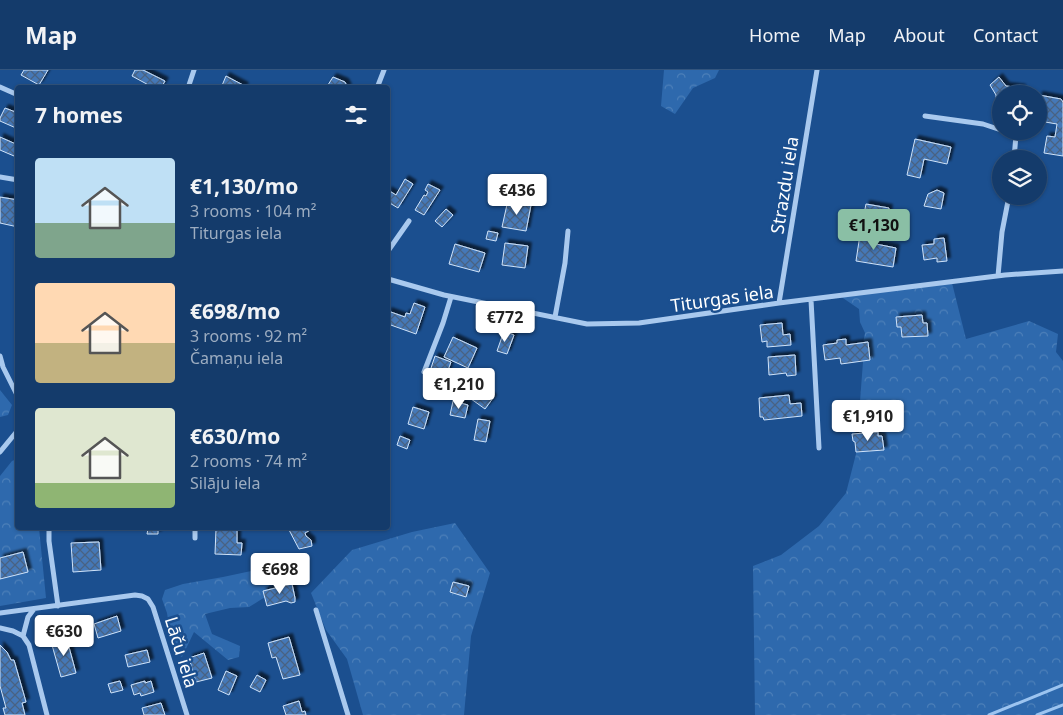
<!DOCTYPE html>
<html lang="en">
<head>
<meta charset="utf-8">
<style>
	:root { --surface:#143b6b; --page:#1d4271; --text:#f1f3f6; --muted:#9dadc1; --line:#33557e; --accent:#8abfa5 }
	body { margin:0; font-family:"Noto Sans",sans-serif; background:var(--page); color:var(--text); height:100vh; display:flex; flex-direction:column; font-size:19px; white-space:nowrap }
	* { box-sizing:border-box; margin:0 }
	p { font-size:16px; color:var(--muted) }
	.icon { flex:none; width:28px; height:28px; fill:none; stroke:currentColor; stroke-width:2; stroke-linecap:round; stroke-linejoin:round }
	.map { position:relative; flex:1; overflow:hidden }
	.sheet { position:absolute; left:15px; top:15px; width:375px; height:445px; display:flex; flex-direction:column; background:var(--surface); border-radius:5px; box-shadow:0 1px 4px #0004,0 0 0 1px var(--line) }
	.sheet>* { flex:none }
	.controls { position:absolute; left:992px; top:15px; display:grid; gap:10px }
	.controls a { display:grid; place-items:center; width:55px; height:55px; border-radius:50%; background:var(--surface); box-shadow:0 1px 4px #0004,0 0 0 1px var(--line); font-size:25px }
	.price { position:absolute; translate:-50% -42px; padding:0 11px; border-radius:5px; background:#fff; color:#222; font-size:16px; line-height:32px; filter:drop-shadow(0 1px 2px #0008) }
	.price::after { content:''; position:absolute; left:50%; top:30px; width:15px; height:11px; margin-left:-8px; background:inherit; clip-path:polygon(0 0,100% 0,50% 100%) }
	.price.on { background:var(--accent); color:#111 }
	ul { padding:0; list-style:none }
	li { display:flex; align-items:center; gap:15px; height:125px; padding:0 20px }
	li span { display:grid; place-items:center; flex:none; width:140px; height:100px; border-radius:5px; color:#555 }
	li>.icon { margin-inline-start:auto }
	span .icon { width:60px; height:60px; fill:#fffc; stroke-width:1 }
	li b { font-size:21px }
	h2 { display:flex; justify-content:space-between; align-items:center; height:60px; padding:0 20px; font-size:21px }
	header { display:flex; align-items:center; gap:30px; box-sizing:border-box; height:70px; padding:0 25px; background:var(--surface); border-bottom:1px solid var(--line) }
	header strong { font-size:24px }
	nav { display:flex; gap:28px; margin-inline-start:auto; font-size:18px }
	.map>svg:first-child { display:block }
</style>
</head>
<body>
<header>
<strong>Map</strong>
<nav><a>Home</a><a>Map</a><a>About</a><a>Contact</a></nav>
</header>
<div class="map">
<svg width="1063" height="645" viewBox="0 0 1063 645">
	<defs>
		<pattern id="forest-crowns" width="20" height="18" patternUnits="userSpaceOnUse" patternTransform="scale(1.25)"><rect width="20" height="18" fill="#2e69ad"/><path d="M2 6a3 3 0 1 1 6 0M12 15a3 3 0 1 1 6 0" fill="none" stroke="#4d80b9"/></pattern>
		<pattern id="building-cross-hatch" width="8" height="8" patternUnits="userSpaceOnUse" patternTransform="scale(1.25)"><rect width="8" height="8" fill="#4478b7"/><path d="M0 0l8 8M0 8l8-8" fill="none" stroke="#486282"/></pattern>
		<filter id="shadow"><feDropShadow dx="3.5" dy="-3.5" stdDeviation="1" flood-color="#0009"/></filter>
	</defs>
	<rect width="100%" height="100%" fill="#1b4f8f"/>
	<path fill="url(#forest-crowns)" d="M664,0H719L715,8L693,18L675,44L661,36Z
		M952,213L966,269L1029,251L1058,264L1056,282L1063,291V645H755L753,496L781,485L819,456L846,423L856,384L863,292L862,278L865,263L860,252L859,239L840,226Z
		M0,320L12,335L8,345L0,347Z
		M17,389L18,458H39L46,528L0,536V406L12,391Z
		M455,453L490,503L471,566L464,645H363L347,589L326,560L311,523L352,480L412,462Z
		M266,498L270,512L265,527L249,537L230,538L205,544L212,564L240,576L239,587L228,590L194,562L182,587L173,582L167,543L162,529L165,520L183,514L223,507Z"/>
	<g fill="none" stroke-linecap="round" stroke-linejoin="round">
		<path stroke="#9cc4f0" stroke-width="3" d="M989,645L1063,615
			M1037,645L1063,635"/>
	</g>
	<path fill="url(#building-cross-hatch)" stroke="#cfe3fa" filter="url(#shadow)" d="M24,0H48L39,15L21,5Z
		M135,0H143L165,11L161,18H154L132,6Z
		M226,6L245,16L244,18H221Z
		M333,7L345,12L348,18H326Z
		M999,7L1006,16L1022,18L1021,24H1001V33L996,32V25L990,15Z
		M1039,25L1061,29L1063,32V86L1044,83L1047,66L1055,67L1057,54L1039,51Z
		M5,38L18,43V56L16,58L0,51V48Z
		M0,67L18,75V78L14,86L0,80Z
		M915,69L951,77L947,94L924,89L920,108L907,105Z
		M405,109L413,114L398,138L388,132V120L396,125Z
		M428,114L440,120L424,145L415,140L424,125L426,126L428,122L425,120Z
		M937,120L944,123L941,139L924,136L928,124Z
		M0,127L18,130V157L0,153Z
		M508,130L531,135L526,161L502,157Z
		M866,134L889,138L887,150L877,148L875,157L862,154Z
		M446,139L453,145L442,157L435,151Z
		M861,158L873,160L871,173L896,178L893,197L856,191Z
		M488,161L498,163L496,171L486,169Z
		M944,168L947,191L937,192V188L924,190L922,175L934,174V169Z
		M505,173L528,176L525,198L502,195Z
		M455,174L485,183L479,202L449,194Z
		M414,233L425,237L416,264L388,254V241L405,247L406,243L410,244Z
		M922,245L923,253H927L928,266L902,267L901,257H897L896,247Z
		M782,253L783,265L790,264L791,275L767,277V271L762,272L760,255Z
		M504,261L514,265L507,284L497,281Z
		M453,267L477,278L468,298L444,287Z
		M846,269V275L868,272L870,290L841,294L840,288L825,290L823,275L837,273V270Z
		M795,285L796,305L787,306L786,303L769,305L768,287Z
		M435,286L451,292L447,303L431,298Z
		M475,315L493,328L485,339L467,326Z
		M789,325L790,334L801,333L802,346L764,350L763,347H760L759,328Z
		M453,331L468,335L465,348L450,345Z
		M413,337L429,342L424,359L408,354Z
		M478,349L490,351L486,372L474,370Z
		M878,362V366H882L884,380L856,382L855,372L853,371L852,364Z
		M400,366L410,370L407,379L397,375Z
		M139,458H158V464H147L148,459H139Z
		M288,458H314L305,463L306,466L311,470L312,476L299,479Z
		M216,459L237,460V473H242L241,485L215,484Z
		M99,472L101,500L73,502L71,473Z
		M23,482L28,502L0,509V488Z
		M453,512L469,516L466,527L450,522Z
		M292,514L295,528V532L291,533L286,531L267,536L263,521Z
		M117,546L121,561L98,568L94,554Z
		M66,566L76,603L61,607L52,575L55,574L54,570Z
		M289,567L300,605L283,609L276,587L272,588L268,573Z
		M0,575L7,582L11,590H14L26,632L22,633L25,645H5L3,638H6L0,616Z
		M147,580L150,592L128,597L125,585Z
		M204,583L212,608L196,612L189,588Z
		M226,601L237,606L229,625L218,620Z
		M257,605L266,610L260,622L250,617Z
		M120,611L123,620L111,623L108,614Z
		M145,611V613L151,611L154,622L141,626L140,623L134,625L131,615Z
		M299,631L302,642L305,641L306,645H286L283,636Z
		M161,633L165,645H144L142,638Z"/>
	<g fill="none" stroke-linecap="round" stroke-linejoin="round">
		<path stroke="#a9c9ee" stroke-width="5" d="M0,17L18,25
			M188,18L194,0
			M377,18L384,0
			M925,46L983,54L1001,60
			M1004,61L1016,65L1014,89
			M0,107L18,110
			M388,181L409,151
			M998,206L1002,162L1009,126
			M388,209L444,225L587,254L639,253L779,233L1005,205L1063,201
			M811,230L819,378
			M779,233L817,0
			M555,247L565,193L568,161
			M0,286L3,297L18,327
			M424,302L443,253L451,227
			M0,382L18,360
			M49,458V471L58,536
			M195,468V458
			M316,540L348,645
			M0,543L135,525L142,526L148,529L153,537L187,645
			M0,558L13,561L23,566
			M23,566L29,575L47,645
			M23,566L28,547L34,539"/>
	</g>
	<g text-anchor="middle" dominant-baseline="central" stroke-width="5" stroke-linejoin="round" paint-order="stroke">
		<g font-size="18" fill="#fff" stroke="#1b4f8f">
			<text transform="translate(784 115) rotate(-81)">Strazdu iela</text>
			<text transform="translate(722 228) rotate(-8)">Titurgas iela</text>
			<text transform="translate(182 582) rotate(73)">Lāču iela</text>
		</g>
	</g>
</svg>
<div class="controls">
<a><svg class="icon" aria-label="locate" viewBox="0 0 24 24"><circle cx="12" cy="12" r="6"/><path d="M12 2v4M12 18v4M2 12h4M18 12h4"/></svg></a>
<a><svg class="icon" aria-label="layers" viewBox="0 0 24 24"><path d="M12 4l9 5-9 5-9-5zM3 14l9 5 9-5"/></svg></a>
</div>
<b class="price" style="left:517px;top:146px">€436</b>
<b class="price on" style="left:874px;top:181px">€1,130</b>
<b class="price" style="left:505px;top:273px">€772</b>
<b class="price" style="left:459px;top:340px">€1,210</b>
<b class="price" style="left:868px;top:372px">€1,910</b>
<b class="price" style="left:280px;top:525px">€698</b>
<b class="price" style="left:64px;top:587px">€630</b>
<section class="sheet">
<h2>7 homes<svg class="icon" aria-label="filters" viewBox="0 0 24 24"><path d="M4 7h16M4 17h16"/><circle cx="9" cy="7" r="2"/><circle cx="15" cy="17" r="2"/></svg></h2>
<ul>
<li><span style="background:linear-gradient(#bfe0f5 65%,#7fa58c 0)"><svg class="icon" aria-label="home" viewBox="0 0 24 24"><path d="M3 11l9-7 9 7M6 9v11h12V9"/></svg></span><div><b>€1,130/mo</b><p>3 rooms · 104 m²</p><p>Titurgas iela</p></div></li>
<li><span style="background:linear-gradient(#ffd9b3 60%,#c2b280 0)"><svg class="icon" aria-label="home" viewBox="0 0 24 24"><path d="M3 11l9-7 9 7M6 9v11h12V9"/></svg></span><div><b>€698/mo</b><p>3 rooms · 92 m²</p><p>Čamaņu iela</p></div></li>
<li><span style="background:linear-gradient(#dfe7d0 75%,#8fb573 0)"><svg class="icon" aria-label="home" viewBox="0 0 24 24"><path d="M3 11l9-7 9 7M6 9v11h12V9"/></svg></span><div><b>€630/mo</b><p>2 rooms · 74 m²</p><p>Silāju iela</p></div></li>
</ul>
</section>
</div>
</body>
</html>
